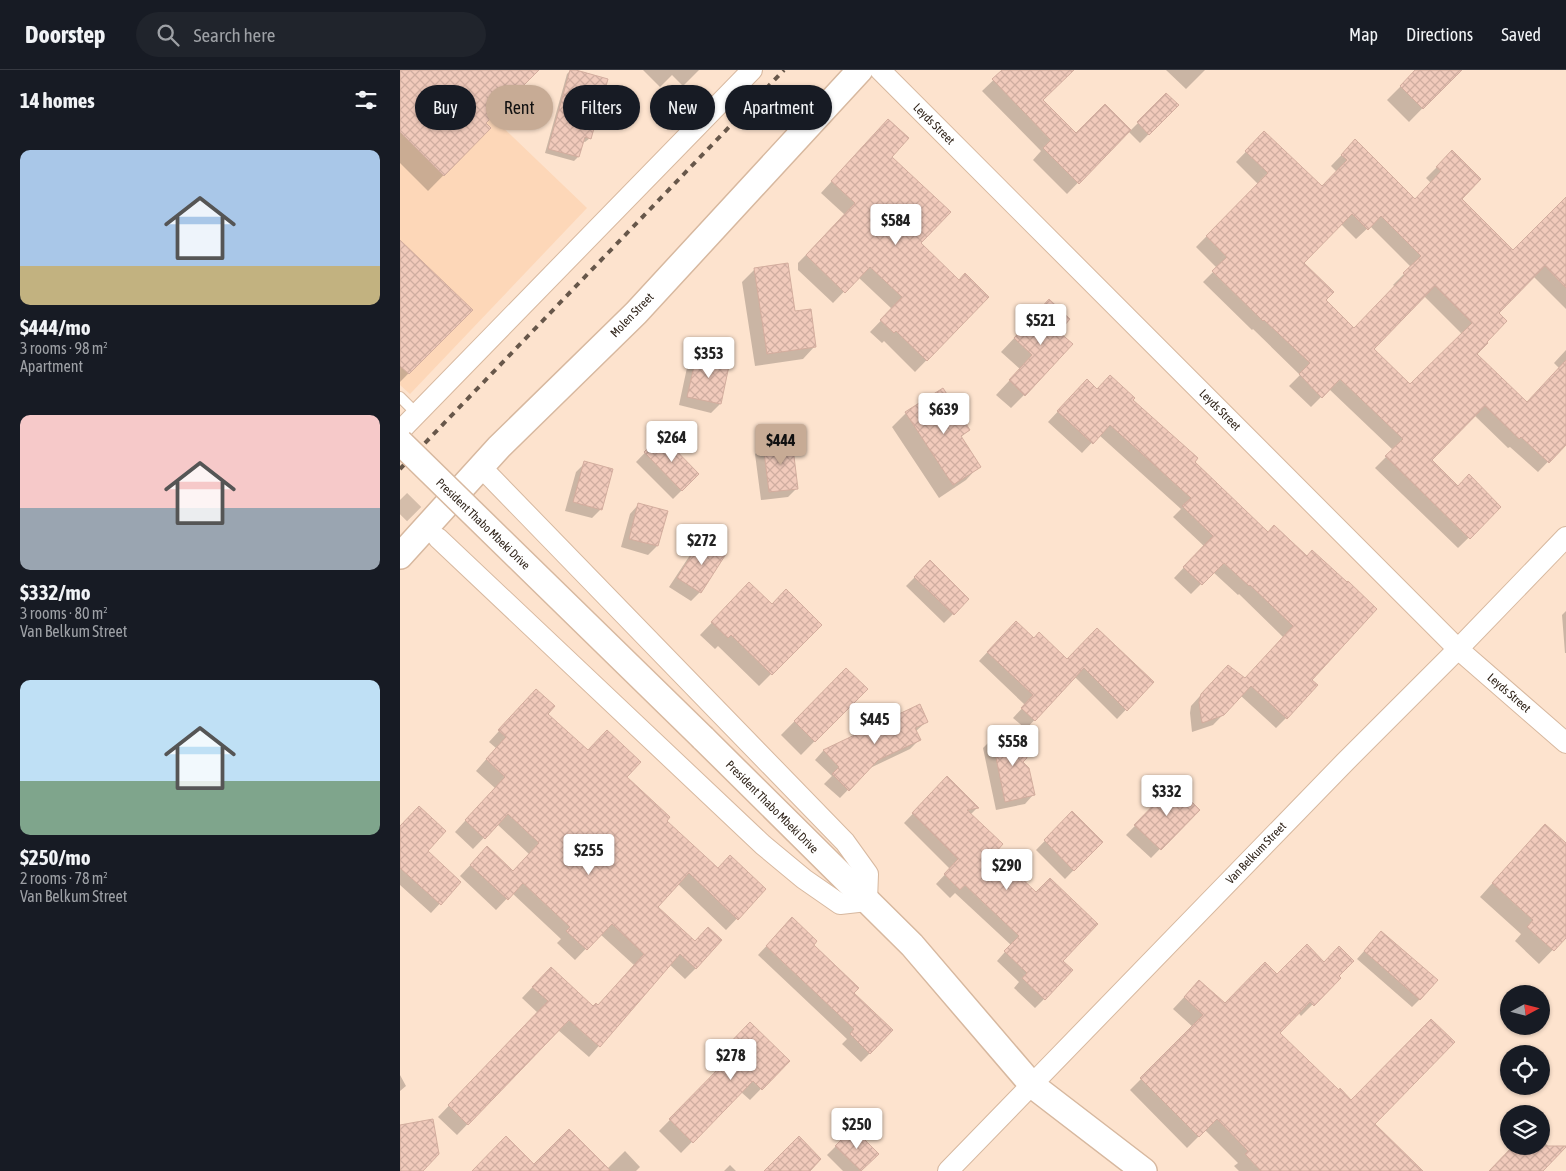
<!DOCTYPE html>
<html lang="en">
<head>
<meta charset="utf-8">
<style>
	:root { --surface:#171b24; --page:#20242c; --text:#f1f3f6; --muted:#9ea1a6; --line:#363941; --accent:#c7ab95 }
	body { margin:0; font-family:"Asap Condensed",sans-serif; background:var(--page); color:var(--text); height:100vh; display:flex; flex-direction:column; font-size:19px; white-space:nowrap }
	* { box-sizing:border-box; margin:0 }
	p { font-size:16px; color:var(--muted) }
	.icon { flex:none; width:28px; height:28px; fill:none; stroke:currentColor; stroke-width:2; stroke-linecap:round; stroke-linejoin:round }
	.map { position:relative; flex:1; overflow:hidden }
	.details { display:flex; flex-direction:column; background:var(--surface); width:400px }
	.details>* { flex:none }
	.top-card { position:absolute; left:15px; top:15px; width:475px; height:45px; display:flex; gap:10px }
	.needle { width:32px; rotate:83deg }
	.fabs { position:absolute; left:1100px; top:915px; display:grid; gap:10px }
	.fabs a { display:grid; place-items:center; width:50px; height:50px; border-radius:50%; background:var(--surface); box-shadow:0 1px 4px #0004; font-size:25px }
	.price { position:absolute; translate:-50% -42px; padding:0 11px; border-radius:5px; background:#fff; color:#222; font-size:16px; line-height:32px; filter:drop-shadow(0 1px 2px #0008) }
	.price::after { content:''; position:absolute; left:50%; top:30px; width:15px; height:11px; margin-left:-8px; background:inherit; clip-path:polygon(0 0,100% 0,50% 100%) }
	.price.on { background:var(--accent); color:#111 }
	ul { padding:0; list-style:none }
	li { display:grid; align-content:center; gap:10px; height:265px; padding:0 20px }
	li span { display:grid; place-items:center; height:155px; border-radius:10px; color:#555 }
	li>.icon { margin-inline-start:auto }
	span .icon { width:90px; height:90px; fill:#fffc; stroke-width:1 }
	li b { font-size:21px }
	h2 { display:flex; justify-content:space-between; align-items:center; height:60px; padding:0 20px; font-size:21px }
	.chip { padding:0 18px; border-radius:22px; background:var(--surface); box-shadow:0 1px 4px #0004; font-size:18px; line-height:45px }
	.chip.on { background:var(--accent); color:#111 }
	header { display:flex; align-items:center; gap:30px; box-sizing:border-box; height:70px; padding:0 25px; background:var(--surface); border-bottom:1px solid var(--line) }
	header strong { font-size:24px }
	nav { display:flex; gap:28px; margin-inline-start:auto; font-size:18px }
	.search { width:350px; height:45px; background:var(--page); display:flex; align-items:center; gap:12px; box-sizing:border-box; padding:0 18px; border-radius:28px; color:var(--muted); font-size:19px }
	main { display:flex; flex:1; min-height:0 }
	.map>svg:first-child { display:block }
</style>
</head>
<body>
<header>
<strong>Doorstep</strong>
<div class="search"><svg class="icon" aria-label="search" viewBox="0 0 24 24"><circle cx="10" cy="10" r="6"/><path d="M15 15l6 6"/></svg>Search here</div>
<nav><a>Map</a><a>Directions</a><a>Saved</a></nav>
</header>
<main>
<section class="details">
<h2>14 homes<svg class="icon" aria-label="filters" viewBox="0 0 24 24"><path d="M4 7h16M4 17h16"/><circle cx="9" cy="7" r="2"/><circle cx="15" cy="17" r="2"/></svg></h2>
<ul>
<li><span style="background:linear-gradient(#a9c7e8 75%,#c2b280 0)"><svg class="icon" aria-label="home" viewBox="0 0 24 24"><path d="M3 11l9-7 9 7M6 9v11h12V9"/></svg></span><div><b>$444/mo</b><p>3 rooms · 98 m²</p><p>Apartment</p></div></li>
<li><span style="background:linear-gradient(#f6c9c9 60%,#9aa5b1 0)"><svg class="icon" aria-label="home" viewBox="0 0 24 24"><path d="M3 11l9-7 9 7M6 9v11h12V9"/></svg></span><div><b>$332/mo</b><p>3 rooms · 80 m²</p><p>Van Belkum Street</p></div></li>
<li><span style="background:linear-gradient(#bfe0f5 65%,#7fa58c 0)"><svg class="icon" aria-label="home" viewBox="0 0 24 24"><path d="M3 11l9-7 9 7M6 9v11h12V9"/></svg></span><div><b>$250/mo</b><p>2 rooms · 78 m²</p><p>Van Belkum Street</p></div></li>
</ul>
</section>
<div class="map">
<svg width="1166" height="1101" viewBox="0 0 1166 1101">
	<defs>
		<pattern id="building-cross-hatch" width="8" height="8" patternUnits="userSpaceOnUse" patternTransform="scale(1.25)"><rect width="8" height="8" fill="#f1cabb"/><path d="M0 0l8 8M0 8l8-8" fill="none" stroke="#cfada0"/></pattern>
	</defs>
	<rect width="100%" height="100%" fill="#fde3ce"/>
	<path fill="#fdd7b8" d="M0,0H43L187,138L10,324L0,315Z"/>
	<path fill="#0003" fill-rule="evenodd" d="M0,0H120L85,53L90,58L28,121L0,93Z
		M171,0L190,68L185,72L182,71L178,87L174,91L145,83L167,4Z
		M243,0H299L283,16L272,5L260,17Z
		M604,0H672L642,30L676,65L705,35L730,61L766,25L777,35L740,73L728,61L667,124L633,90L641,81L582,21Z
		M766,0H805L786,19Z
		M1017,0H1060L1009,52L987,30Z
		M477,62L490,87L520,173L558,211L588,227L515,302L484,271L482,273L470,262L492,239L458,207L433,233L398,200V193L445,145L421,123Z
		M864,63L922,118L937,102L931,96L955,71L1015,130L1031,113L1026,108L1052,82L1060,129L1113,182L1166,128V239L1133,206L1097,243L1075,284L1126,334L1159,298L1154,293L1166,280V373L1138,402L1110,377L1108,378L1074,345L1030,390L1058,417L1100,437L1058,478L975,398L993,380L929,319L911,337L889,316L900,305L853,259L852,260L803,212L817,198L796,177L858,114L836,92ZM940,153L956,169L970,156L1011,197L993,215L996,217L954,260L924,231L902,193ZM1024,226L1062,264L1010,316L972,279Z
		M0,172L71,240L0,312Z
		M354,200L394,243L415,276L403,289L355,296L342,212Z
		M636,245L657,262L624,325L611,338L596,325L620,299L601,282Z
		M297,285L320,334L311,343L279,335L288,293Z
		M697,320L731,330L868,463L910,610L886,648L876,658L841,626L813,655L792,662L790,643L791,636L818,606L844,610L883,567L839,524L838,525L813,502L791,524L774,508L804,476L773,447L781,439L699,365L682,383L648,352L677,321Z
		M506,343L569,360L560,368L579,396L566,410L539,428L492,357Z
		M261,366L298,404L273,429L236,392Z
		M364,375L397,418L388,427L361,430L355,384Z
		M185,393L201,439L192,448L165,441L176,402Z
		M238,435L266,442L257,476L248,485L221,477L230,444Z
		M302,470L324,484L300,522L291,531L269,517L294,479Z
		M530,492L568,529L544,553L506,516Z
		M349,514L372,535L420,555L359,616L318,576L315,579L300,565Z
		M1166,541V583H1165L1162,545Z
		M607,561L633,569L667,590L752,612L717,649L675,607L626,659L613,648L625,635L579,591Z
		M446,599L466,619L401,685L381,665Z
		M126,631L146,644L188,682L225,708L265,751L317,799L364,820L326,860L278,814L257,837L296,898L285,909L270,895L189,987L158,960L57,1065L38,1047L138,943L122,928L140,909L193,937L198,936L234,895L200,864L175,890L157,873L161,869L112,823L96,840L60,806L76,789L112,802L129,784L97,754L73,779L55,762L95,718L76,701L96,678L89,672Z
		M519,636L527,651L515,662L519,670L510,679L468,699L440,728L424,714L432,706L415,690L423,681Z
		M592,669L621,692L633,725L625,734L596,740L583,678Z
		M547,708L577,738L570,745L593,783L644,929L635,938L614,918L619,912L597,891L611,875L555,823L550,828L536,814L550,799L504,753Z
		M774,716L798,740L751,788L726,765Z
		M672,743L701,772L665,809L636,780Z
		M0,757L60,812L31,843L0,815Z
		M1132,769L1166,776V866L1139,894L1115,871L1121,864L1080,827Z
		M383,858L412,875L453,923L492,961L461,992L442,974L447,969L358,885Z
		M974,870L1020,929L1012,937L957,889Z
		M877,905L937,906L939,908L901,946L898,942L878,963L973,1054L1006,1101H839L834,1096L838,1093L805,1060L787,1078L730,1020L793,957L773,939L788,923L825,935Z
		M350,954L388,991L350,1030L341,1022L281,1083L259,1061L319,1000L312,993Z
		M0,1005L6,1016L0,1021Z
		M453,1059L477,1084L460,1101H443L427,1085Z
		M1141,1069L1157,1085L1141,1101H1090L1141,1076Z
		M225,1081L240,1097L236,1101H74L134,1096L207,1099Z
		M330,1095L336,1101H324Z"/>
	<path fill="url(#building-cross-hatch)" stroke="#d3ad9e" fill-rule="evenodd" d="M0,0H139L86,53L91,58L44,106L0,62Z
		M170,0H176L208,9L191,69L185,67L179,87L148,79Z
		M602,0H674L643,30L676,63L705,34L731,60L679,114L643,78L651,70L592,9Z
		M1015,0H1062L1023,39L1000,16Z
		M766,23L779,35L749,65L737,52Z
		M488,49L509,68L492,87L551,142L521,173L559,210L565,203L589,227L527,291L496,261L494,263L480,250L502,227L470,197L445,223L406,185L455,133L431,111Z
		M864,61L922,116L947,90L941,85L955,69L1015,129L1041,101L1036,97L1052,80L1081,109L1062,129L1113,180L1166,127V218L1145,196L1099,243L1107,251L1087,272L1088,273L1077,284L1127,332L1166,290V375L1149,393L1121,367L1119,369L1085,336L1032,390L1058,416L1069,404L1101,437L1070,469L985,386L1003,369L940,309L922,328L899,304L910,293L864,250L863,251L812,201L827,187L806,166L868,103L845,81ZM952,144L968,160L981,146L1021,186L1003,203L1005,205L954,258L926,230L934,222L904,193ZM1035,216L1072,253L1010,314L974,279Z
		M0,170L73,240L9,304L0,296Z
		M388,193L395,241L411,239L416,277L367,284L354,198Z
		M649,229L670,249L659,262L673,274L625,326L609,310L632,285L614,268Z
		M297,283L330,291L321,334L287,327Z
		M710,305L735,328L733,330L798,388L795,392L868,462L874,455L907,486L912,480L947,512L948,511L977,539L912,610L918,615L887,649L851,616L824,645L802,653L799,632L801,624L828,595L845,608L893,556L850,515L849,516L824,493L802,515L783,497L813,466L782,436L791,428L710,355L693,374L657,341L687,309L697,319Z
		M543,318L570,360L561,366L581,397L553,415L505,342Z
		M261,365L299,404L282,421L244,382Z
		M392,370L398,419L369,422L363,374Z
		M184,391L213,399L202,440L173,432Z
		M238,433L268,441L258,476L229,469Z
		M302,469L326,484L301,523L277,508Z
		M530,490L569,529L554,545L514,507Z
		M349,512L372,534L386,519L422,555L372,605L331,565L328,568L311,552Z
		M616,551L634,568L639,562L667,589L697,558L754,612L727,641L684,598L635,651L621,638L633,625L587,582Z
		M446,598L468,619L415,672L394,651Z
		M136,619L155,636L148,644L188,680L207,660L241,692L227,707L270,747L267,751L318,798L330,785L366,819L338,850L289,803L258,837L295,871L308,857L322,870L296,899L280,884L200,977L169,950L68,1055L48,1035L148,931L132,917L151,897L193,936L196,933L198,935L244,884L212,854L187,880L166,861L170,857L123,813L108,830L70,795L87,776L113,801L139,773L108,744L85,769L65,750L105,707L86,689L106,667L98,660Z
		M520,634L528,652L515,658L521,670L478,690L449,721L432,704L439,697L423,680Z
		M621,662L627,688L623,692L629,698L635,725L605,732L592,668Z
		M547,706L579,738L567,740L603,774L595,783L636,822L650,808L698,854L663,891L673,900L645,930L622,908L627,903L604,881L619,866L565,815L560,820L544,804L558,789L512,743Z
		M774,714L800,740L761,780L734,755Z
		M19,736L46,761L28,781L61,812L41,835L0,798V756Z
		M672,741L703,772L674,801L644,770Z
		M1145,754L1166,773V868L1154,881L1127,857L1133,850L1092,813Z
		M392,847L417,871L414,875L459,918L454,923L493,960L470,984L450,964L454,959L366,876Z
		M981,861L1038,910L1020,930L964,881Z
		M907,874L924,892L939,876L954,891L939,906L941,908L914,936L910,932L880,963L939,1020L940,1018L951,1030L1031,949L1055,972L975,1054L1023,1101H861L845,1084L848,1081L817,1049L799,1067L740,1008L803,945L784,927L799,910L825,933L865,892L877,904Z
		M350,952L390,991L362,1020L353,1011L293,1073L269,1049L329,988L322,981Z
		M33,1049L39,1084L23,1101H0V1055Z
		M453,1058L479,1084L461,1101L435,1076Z
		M169,1059L211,1101H72L106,1066L134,1094Z
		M399,1066L421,1089L410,1101H364Z
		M1113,1076H1166V1077L1143,1101H1089Z"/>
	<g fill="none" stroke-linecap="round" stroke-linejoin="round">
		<path stroke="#d4bdaa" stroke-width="20" stroke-dasharray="20 10" stroke-linecap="butt" d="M0,430L37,467"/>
		<g stroke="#d7b89f" stroke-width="12">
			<path id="service" d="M0,327L17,344"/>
		</g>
		<g stroke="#d7b89f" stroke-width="22">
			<path id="minor" d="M480,0L1058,579L1166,673
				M0,361L352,0
				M38,468L363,775L404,809L440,834L467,831L468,804L445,772L81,397
				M548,1101L945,692L1058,579L1166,467"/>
		</g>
		<g stroke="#d7b89f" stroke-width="28">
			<path id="tertiary" d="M0,486L99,377L236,243L460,0
				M303,668L512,875L632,1015L744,1101"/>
		</g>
		<use href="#service" stroke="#fff" stroke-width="10"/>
		<use href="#minor" stroke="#fff" stroke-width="20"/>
		<use href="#tertiary" stroke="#fff" stroke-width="25"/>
		<path stroke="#67574a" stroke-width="4" stroke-dasharray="6 6" stroke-linecap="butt" d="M0,399L384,0"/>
		<g stroke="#d7b89f" stroke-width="28" stroke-linecap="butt">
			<path id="tertiary-bridge" d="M0,372L303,668"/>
		</g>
		<use href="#tertiary-bridge" stroke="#fff" stroke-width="25"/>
	</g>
	<g text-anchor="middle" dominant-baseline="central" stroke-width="5" stroke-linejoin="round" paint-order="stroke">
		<g font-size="12" fill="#30241a" stroke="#fff">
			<text transform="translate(534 54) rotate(45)">Leyds Street</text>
			<text transform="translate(232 245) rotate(-46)">Molen Street</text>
			<text transform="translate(820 340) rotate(45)">Leyds Street</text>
			<text transform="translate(83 454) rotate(44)">President Thabo Mbeki Drive</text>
			<text transform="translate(1109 623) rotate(41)">Leyds Street</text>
			<text transform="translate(372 737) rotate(45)">President Thabo Mbeki Drive</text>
			<text transform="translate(856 783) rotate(-46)">Van Belkum Street</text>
		</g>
	</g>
</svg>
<div class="fabs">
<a><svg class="needle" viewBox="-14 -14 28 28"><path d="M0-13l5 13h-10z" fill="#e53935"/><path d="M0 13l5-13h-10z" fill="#9ea1a6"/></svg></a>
<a><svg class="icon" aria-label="locate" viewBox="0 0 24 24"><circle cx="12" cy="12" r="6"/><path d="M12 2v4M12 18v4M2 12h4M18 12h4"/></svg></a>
<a><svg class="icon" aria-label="layers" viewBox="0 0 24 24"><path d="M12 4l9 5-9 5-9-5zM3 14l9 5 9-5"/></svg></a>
</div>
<b class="price" style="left:496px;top:176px">$584</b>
<b class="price" style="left:641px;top:276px">$521</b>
<b class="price" style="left:309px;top:309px">$353</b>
<b class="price" style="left:544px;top:365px">$639</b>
<b class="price" style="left:272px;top:393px">$264</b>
<b class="price on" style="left:381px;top:396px">$444</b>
<b class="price" style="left:302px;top:496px">$272</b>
<b class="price" style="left:475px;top:675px">$445</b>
<b class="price" style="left:613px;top:697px">$558</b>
<b class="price" style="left:767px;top:747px">$332</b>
<b class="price" style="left:189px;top:806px">$255</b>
<b class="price" style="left:607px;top:821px">$290</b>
<b class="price" style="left:331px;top:1011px">$278</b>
<b class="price" style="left:457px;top:1080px">$250</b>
<div class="top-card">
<a class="chip">Buy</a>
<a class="chip on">Rent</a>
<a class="chip">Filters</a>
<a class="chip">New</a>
<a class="chip">Apartment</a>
</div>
</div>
</main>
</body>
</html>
